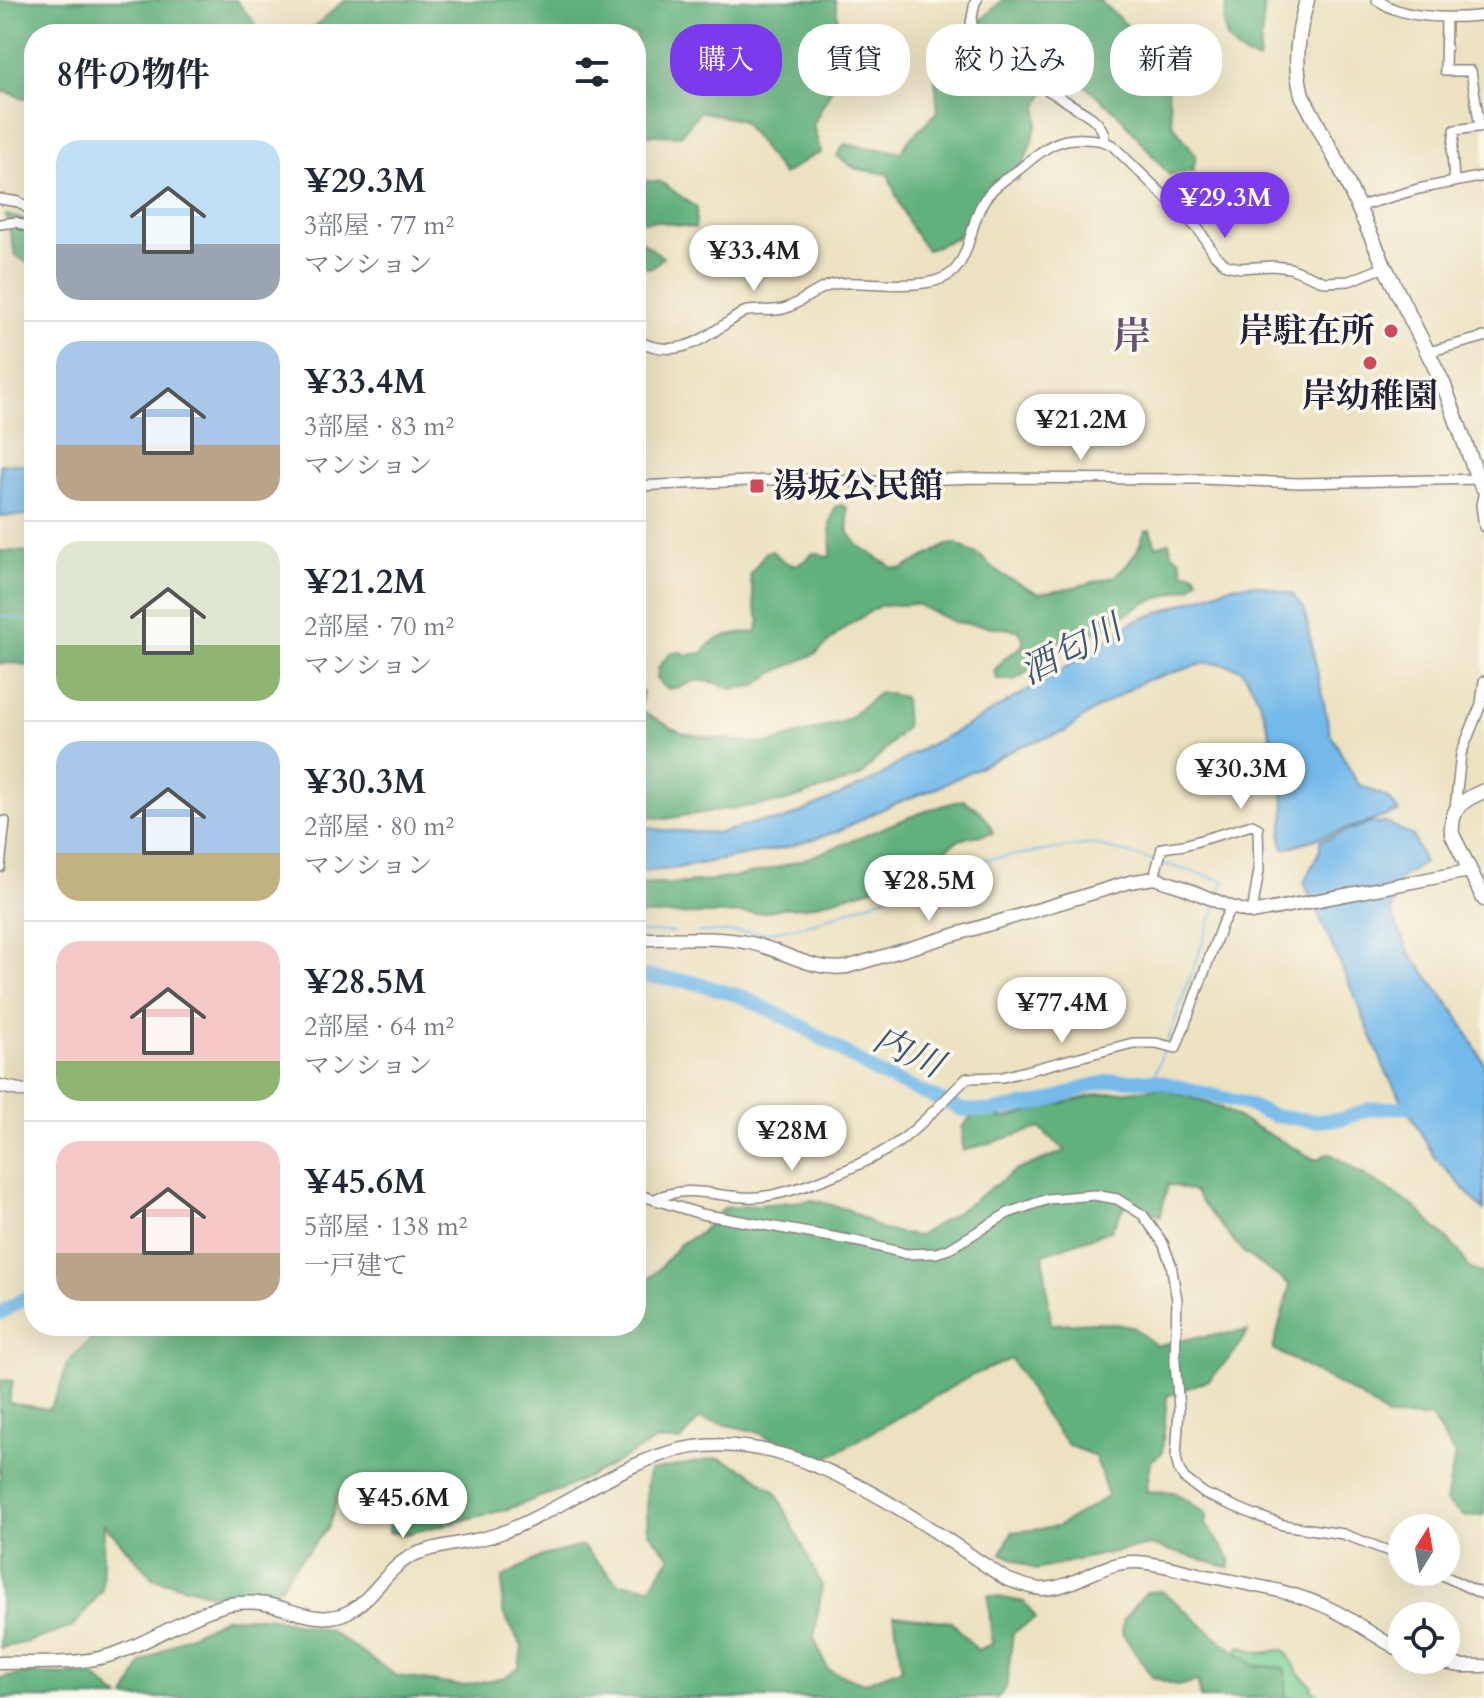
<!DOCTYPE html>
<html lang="ja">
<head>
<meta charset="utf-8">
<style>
	:root { --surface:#fff; --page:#f2f2f3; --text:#1f2937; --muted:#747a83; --line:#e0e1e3; --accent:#7c3aed }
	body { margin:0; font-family:Cardo,"Noto Serif JP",serif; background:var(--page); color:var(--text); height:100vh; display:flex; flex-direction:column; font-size:30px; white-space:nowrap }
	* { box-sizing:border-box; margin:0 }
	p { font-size:26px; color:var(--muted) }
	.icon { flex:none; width:44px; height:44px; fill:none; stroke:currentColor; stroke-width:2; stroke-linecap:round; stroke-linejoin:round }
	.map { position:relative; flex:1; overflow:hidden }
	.details { position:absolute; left:24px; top:24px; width:622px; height:1312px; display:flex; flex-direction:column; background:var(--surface); border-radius:32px; box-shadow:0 8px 32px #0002 }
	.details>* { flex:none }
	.banner { position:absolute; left:670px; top:24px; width:694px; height:72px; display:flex; gap:16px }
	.needle { width:52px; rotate:11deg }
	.buttons { position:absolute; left:1388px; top:1514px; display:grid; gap:16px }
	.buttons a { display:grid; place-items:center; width:72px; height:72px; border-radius:50%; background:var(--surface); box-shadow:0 8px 32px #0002; font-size:40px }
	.price { position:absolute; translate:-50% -68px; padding:0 18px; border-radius:28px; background:#fff; color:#222; font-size:26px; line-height:52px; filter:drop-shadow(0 2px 4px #0008) }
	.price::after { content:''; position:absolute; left:50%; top:48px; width:24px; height:18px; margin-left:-12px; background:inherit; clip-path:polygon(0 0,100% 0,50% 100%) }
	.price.on { background:var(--accent); color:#fff }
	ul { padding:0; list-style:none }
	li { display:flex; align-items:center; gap:24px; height:200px; padding:0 32px }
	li+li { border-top:2px solid var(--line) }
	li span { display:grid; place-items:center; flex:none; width:224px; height:160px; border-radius:24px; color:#555 }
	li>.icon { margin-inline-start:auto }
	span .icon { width:96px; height:96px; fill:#fffc; stroke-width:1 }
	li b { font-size:34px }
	h2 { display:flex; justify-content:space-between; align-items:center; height:96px; padding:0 32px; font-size:34px }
	.chip { padding:0 28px; border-radius:32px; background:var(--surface); box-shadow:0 8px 32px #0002; font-size:28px; line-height:72px }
	.chip.on { background:var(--accent); color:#fff }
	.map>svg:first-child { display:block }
</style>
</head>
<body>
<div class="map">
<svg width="1484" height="1698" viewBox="0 0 1484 1698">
	<rect width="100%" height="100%" fill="#fbf7ec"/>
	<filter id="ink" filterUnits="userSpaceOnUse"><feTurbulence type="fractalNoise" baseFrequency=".0125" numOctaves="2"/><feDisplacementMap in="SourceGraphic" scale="16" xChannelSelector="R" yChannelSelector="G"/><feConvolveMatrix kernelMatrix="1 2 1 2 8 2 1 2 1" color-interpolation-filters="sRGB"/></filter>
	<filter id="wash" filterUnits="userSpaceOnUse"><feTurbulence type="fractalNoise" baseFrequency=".006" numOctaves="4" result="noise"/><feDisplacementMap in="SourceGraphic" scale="32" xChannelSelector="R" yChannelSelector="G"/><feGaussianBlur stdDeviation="1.8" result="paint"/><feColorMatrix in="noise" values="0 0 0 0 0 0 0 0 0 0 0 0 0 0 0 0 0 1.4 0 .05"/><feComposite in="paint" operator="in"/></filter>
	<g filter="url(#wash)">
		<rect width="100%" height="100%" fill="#ece2c1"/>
		<path fill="#77ce92" stroke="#4c7866" stroke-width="2" d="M1242,1646C1248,1648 1253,1653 1260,1653C1270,1654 1277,1648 1286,1651L1299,1673L1312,1686L1310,1689L1326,1698H1231L1238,1648Z"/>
		<path fill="#61b17c" stroke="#426a5c" stroke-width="2" d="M0,0H236L263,34H34V99L20,97L5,91L0,95Z
			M345,0H835L845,62L813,125L821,153L812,156L783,175L742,121L700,111L680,136L636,134V34H300L314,27Z
			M1002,0H1099L1132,30L1136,52L1165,70L1172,123L1196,155L1193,171L1169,175L1118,114L1069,72L1050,79L1038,107V123L1018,180L993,181L956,238L927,250C908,228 898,201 888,174L856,169L837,156L844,144L901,152L909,140L938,111L933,60L938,44L964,38Z
			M1228,0H1265L1259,61C1226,51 1219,33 1228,0Z
			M636,180L661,182L697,208L695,228L657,221L636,222Z
			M6,215L34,222V267L15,255Z
			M636,237L663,257L652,268L636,266Z
			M841,505L847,508L849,533L858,545L893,568L902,569L947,545L956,544L980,556L1000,574L1038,593L1070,588L1113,577L1124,568L1137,551L1145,531L1150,530L1156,546L1169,542L1172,553L1180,559L1184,572L1195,573L1198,579L1191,587L1145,603L1014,680L997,679L994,671L1005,658L1022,646L1023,638L1018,630L954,622L916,604L879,606L843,629L817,653L773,673L755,686L732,689L717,683L697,680L680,687L667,689L657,680L658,668L670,653L683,652L685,655L703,653C712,634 737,634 756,632L760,621L755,607L750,575L766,552L772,551C788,567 797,571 813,553H819L825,557L830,556L831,549L830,523L835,507Z
			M0,551L34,552V667L15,663L0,664Z
			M636,686L643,692L640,711L682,733L721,739L768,744L847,720L880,692L904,697L906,727L860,777L783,802L720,810L665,819L636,815Z
			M963,800C978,808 988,817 993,833C961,839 949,836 935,870L807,907L781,908L762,913L636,915V884C687,886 746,878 795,862C852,844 905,814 963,800Z
			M1159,1088L1217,1106L1316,1160L1329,1153L1415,1207L1459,1251L1469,1268L1484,1275V1515L1465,1517L1446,1502L1455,1455L1431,1418L1387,1417L1361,1397L1273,1349L1290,1285L1244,1253L1209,1212L1195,1192L1168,1184L1160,1216L1129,1200L1110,1231L1043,1254L1051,1324L1096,1322L1131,1326L1157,1346L1197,1337L1248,1331L1235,1352L1209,1380L1167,1396L1162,1453L1151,1461L1146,1491L1174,1492L1207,1514L1205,1523L1230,1558V1568L1150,1545L1085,1558L1036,1570L1001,1553L1012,1532L1057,1527L1108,1496L1095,1456L1068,1445L1045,1416L1011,1359L971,1376L827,1458L796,1450L754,1431L699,1419L681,1441H655L612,1465L565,1488L508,1509L402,1535L389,1532L386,1477L352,1484L337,1498L329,1527L291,1570L279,1588L212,1594L153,1578L104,1524L102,1591L73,1627L24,1643L0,1648V1380L13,1381L9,1403L49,1409L60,1388L67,1364L90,1340L107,1326H636V1290L657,1271L680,1244L700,1233L724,1208L814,1200L849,1210L883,1230L918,1236L954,1214L1015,1171L1065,1151L1040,1128L963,1151L962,1127L973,1115L1006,1118L1099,1094Z
			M719,1458L746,1470L776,1492L822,1586L814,1638L828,1670L864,1683L902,1668L894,1615L952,1622L977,1650L992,1644L988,1595L1024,1602L1036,1618L1013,1633L1006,1688L997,1698H125L142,1663L180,1640L226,1617H268L330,1631L397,1676L461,1686L505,1677L519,1667L522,1647L502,1611L503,1577L542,1556L582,1546L618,1583L651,1587L670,1557L648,1531L646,1488L649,1471Z
			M1162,1591L1219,1639L1254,1665L1284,1668L1287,1680L1285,1698H1200L1198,1681L1178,1686L1152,1677L1122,1633L1124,1619L1146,1592Z
			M21,1674L93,1675L120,1698H0V1679Z"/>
		<path fill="#73b9ea" stroke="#4a6e92" stroke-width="2" d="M0,464H34V515L0,516Z
			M1255,584L1292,594L1304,608L1330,733L1358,784L1389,798L1399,812L1284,849C1278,831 1284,828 1285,812C1285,798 1280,782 1277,769C1269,730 1265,703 1241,669L1219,663H1206L1144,681L1093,711L1064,732L1021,746L937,788L889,806L836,832L785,848L672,869L636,872V826L662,830L719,833L758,822L784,820L878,778L910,755L968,725L1059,672L1131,623L1231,586Z
			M1369,823H1387L1413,836L1424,863L1399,879L1391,912L1409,952L1458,1016L1484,1063V1211L1434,1156L1387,1074L1358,1004L1304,882L1320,850V841Z"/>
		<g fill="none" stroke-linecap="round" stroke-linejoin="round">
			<path stroke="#73b9ea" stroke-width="2" d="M0,616L34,622
				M1161,863L1225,881L1219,895
				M636,932H675
				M697,932H772L815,923L987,859L1092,844L1155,861
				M1167,1042L1216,905
				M1153,1080L1164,1048"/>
			<path stroke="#73b9ea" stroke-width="14" d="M636,975L692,982L743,997L802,1026L877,1073L963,1110L993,1111L1045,1102L1092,1085L1116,1080H1153L1243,1103L1274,1116L1316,1121L1342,1119L1370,1109L1424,1106
				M0,1313L34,1293"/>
		</g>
	</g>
	<g filter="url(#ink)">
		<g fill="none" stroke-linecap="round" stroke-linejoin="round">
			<g stroke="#87827e" stroke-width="12">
				<path id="street" d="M977,0L975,2L971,23C995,63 1053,92 1091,117C1099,124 1105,131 1104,141
					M1377,0C1383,3 1388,7 1394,9C1416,18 1461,19 1484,15
					M1446,17L1445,71H1471L1480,127
					M1454,181L1452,152L1455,130L1484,126
					M0,199L19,202L34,213
					M1357,207L1418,189L1484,176
					M0,224L16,222L34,230
					M636,340C682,363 706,335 744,312C758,308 772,313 786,308C805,301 819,285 841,283C871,281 931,293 954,271C971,253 972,216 985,199C993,187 1005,179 1017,171C1040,153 1054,136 1086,139C1096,140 1106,140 1114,147L1199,230L1215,255L1226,265L1240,268L1273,266L1290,268L1325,282L1349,281L1385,267
					M1428,352L1484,337
					M636,486L771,480L827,479L858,482L977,478L1199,479L1299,483L1480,479
					M1484,491L1481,505L1484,527
					M1455,809L1461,754L1481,704L1484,681
					M0,867L5,821
					M1154,878L1162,848L1184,845L1252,825L1258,828L1259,870L1252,913
					M636,1194L701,1214L860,1242L907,1254L936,1253L949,1249L1008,1213L1048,1199L1094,1195L1117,1199L1143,1215L1163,1243L1171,1264L1177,1300L1175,1362L1179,1408L1176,1458L1179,1470L1184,1478L1205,1494L1255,1515L1283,1525L1343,1534L1402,1556
					M655,1199C692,1182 721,1200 758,1197C795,1194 869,1163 900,1141C922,1125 946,1098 967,1078L1003,1077L1133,1043H1156L1176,1048L1222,924L1231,907
					M1436,1572L1484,1595"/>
			</g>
			<g stroke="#87827e" stroke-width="15">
				<path id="secondary" d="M636,939C671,939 716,936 750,943C784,950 812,972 847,967L1130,882L1154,878L1182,887L1231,907L1252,913L1469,871
					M0,1086L34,1093
					M1428,1660L1461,1666H1484
					M0,1663C41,1662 86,1667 125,1650C149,1640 172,1627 196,1616C207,1611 218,1606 230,1604C242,1602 254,1602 266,1604C293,1609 319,1626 348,1612C374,1599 388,1565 416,1554C440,1544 473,1543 498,1534C556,1513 608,1471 667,1453C785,1416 913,1518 1006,1579C1018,1583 1029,1588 1041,1589C1075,1589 1101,1561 1136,1562C1158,1563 1180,1570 1202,1575C1246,1584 1292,1590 1333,1610C1357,1622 1378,1639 1402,1651"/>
			</g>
			<g stroke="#87827e" stroke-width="17">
				<path id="primary" d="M1307,0C1298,32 1293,62 1302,95L1341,169L1385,267L1443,383L1478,479L1484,489
					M1484,791C1462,800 1450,808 1452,834L1484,899"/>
			</g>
			<use href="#street" stroke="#fff" stroke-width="9"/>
			<use href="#secondary" stroke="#fff" stroke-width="12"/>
			<use href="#primary" stroke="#fff" stroke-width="14"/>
		</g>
	</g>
	<g fill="#d1495b" stroke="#fbf7ec" stroke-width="3">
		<circle cx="1391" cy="331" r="8"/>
		<circle cx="1370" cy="363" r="8"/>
		<rect x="749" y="478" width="16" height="16" rx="4"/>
	</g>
	<g text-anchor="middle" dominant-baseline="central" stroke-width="7" stroke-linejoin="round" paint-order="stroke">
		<g font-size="34" font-weight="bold" fill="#22223b" stroke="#fbf7ec" text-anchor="end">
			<text x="1375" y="331">岸駐在所</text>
			<text x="1370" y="396" text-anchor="middle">岸幼稚園</text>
			<text x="773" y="486" text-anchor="start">湯坂公民館</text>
		</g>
		<g font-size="36" font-style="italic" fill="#3e5778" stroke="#fbf7ec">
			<text transform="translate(1071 650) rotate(-27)">酒匂川</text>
			<text transform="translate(908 1052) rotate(25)">内川</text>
		</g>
		<g font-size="38" font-weight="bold" fill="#685071" stroke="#fbf7ec">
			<text x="1132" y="337">岸</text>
		</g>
	</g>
</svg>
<div class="buttons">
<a><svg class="needle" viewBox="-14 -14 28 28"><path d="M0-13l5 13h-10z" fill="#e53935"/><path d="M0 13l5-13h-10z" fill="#747a83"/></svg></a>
<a><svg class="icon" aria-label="locate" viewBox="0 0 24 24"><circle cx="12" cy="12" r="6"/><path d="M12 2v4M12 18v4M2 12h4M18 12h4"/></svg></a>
</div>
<b class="price on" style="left:1225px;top:240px">¥29.3M</b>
<b class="price" style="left:754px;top:293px">¥33.4M</b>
<b class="price" style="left:1081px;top:462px">¥21.2M</b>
<b class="price" style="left:1241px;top:811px">¥30.3M</b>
<b class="price" style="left:929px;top:923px">¥28.5M</b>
<b class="price" style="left:1062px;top:1045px">¥77.4M</b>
<b class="price" style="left:792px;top:1173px">¥28M</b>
<b class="price" style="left:403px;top:1540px">¥45.6M</b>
<div class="banner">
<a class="chip on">購入</a>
<a class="chip">賃貸</a>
<a class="chip">絞り込み</a>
<a class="chip">新着</a>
</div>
<section class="details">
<h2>8件の物件<svg class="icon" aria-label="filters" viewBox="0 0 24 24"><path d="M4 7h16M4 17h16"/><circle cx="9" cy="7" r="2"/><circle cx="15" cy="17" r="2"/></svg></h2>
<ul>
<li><span style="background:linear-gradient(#bfe0f5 65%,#9aa5b1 0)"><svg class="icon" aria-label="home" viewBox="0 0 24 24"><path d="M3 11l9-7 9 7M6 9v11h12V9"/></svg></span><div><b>¥29.3M</b><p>3部屋 · 77 m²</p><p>マンション</p></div></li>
<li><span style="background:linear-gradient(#a9c7e8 65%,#b9a48a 0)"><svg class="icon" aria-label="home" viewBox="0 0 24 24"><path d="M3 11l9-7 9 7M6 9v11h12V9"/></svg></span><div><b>¥33.4M</b><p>3部屋 · 83 m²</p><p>マンション</p></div></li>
<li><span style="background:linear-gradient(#dfe7d0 65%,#8fb573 0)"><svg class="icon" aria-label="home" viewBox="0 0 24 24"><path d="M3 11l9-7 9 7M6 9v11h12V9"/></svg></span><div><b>¥21.2M</b><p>2部屋 · 70 m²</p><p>マンション</p></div></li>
<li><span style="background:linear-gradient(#a9c7e8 70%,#c2b280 0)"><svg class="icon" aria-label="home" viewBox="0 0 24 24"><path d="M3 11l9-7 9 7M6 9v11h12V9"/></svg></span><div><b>¥30.3M</b><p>2部屋 · 80 m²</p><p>マンション</p></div></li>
<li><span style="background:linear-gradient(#f6c9c9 75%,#8fb573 0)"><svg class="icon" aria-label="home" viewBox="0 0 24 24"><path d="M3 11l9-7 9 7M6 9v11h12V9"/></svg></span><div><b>¥28.5M</b><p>2部屋 · 64 m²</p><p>マンション</p></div></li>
<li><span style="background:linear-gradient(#f6c9c9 70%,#b9a48a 0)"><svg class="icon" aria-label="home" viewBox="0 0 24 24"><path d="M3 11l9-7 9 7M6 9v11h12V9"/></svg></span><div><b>¥45.6M</b><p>5部屋 · 138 m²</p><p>一戸建て</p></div></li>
</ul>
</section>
</div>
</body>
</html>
